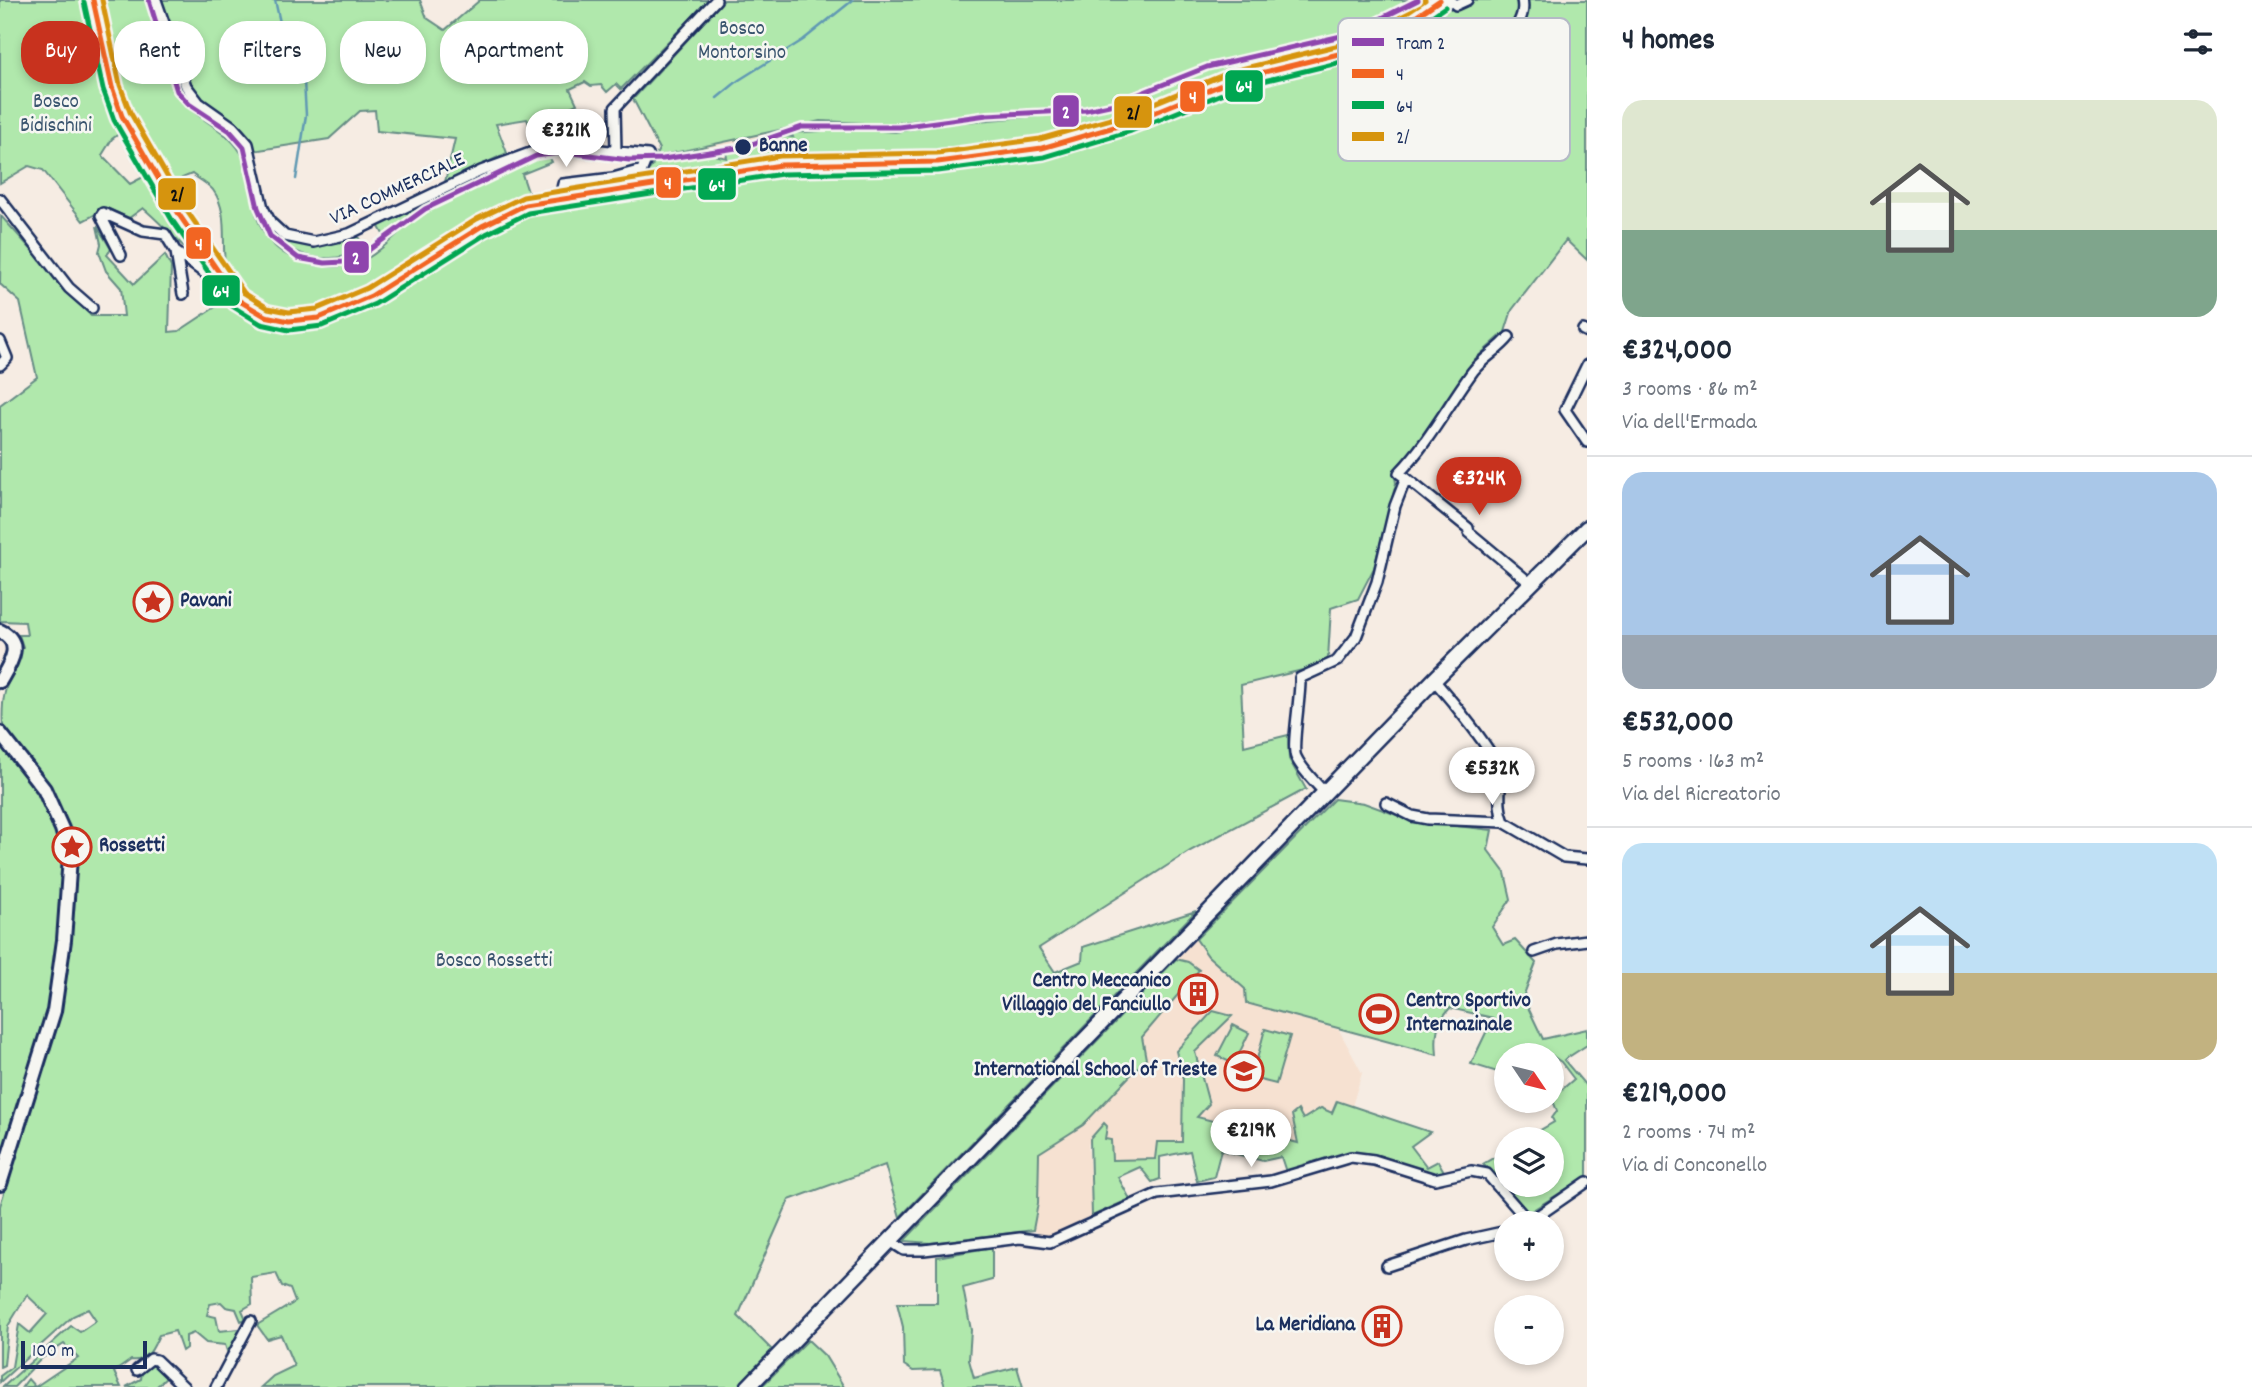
<!DOCTYPE html>
<html lang="en">
<head>
<meta charset="utf-8">
<style>
	:root { --surface:#fff; --page:#f6f6f7; --text:#1f2937; --muted:#747a83; --line:#e0e1e3; --accent:#c8321e }
	body { margin:0; font-family:Dekko,sans-serif; background:var(--page); color:var(--text); height:100vh; display:flex; flex-direction:column; font-size:26px; white-space:nowrap }
	* { box-sizing:border-box; margin:0 }
	p { font-size:23px; color:var(--muted) }
	.icon { flex:none; width:38px; height:38px; fill:none; stroke:currentColor; stroke-width:2; stroke-linecap:round; stroke-linejoin:round }
	.map { position:relative; flex:1; overflow:hidden }
	.side { display:flex; flex-direction:column; background:var(--surface); width:665px }
	.side>* { flex:none }
	.hud { position:absolute; left:21px; top:21px; width:665px; height:63px; display:flex; gap:14px }
	.needle { width:46px; rotate:125deg }
	.fabs { position:absolute; left:1494px; top:1043px; display:grid; gap:14px }
	.fabs a { display:grid; place-items:center; width:70px; height:70px; border-radius:50%; background:var(--surface); box-shadow:0 4px 10px #0003; font-size:35px }
	.scale { position:absolute; left:21px; bottom:18px; width:126px; box-sizing:border-box; padding-left:7px; border:4px solid #1b2f5e; border-top:0; font-size:19px; line-height:24px; white-space:nowrap; color:#1b2f5e; -webkit-text-stroke:5px #f6f6f2; paint-order:stroke }
	.price { position:absolute; translate:-50% -60px; padding:0 16px; border-radius:24px; background:#fff; color:#222; font-size:23px; line-height:46px; filter:drop-shadow(0 2px 4px #0008) }
	.price::after { content:''; position:absolute; left:50%; top:42px; width:21px; height:16px; margin-left:-10px; background:inherit; clip-path:polygon(0 0,100% 0,50% 100%) }
	.price.current { background:var(--accent); color:#fff }
	ul { padding:0; list-style:none }
	li { display:grid; align-content:center; gap:14px; height:371px; padding:0 35px }
	li+li { border-top:2px solid var(--line) }
	li span { display:grid; place-items:center; height:217px; border-radius:21px; color:#555 }
	li>.icon { margin-inline-start:auto }
	span .icon { width:126px; height:126px; fill:#fffc; stroke-width:1 }
	li b { font-size:30px }
	h2 { display:flex; justify-content:space-between; align-items:center; height:84px; padding:0 35px; font-size:30px }
	.pill { padding:0 24px; border-radius:28px; background:var(--surface); box-shadow:0 4px 10px #0003; font-size:24px; line-height:63px }
	.pill.current { background:var(--accent); color:#fff }
	main { display:flex; flex:1; min-height:0 }
	.map>svg:first-child { display:block }
</style>
</head>
<body>
<main>
<div class="map">
<svg width="1587" height="1387" viewBox="0 0 1587 1387">
	<rect width="100%" height="100%" fill="#f6ece3"/>
	<filter id="ink" filterUnits="userSpaceOnUse"><feTurbulence type="fractalNoise" baseFrequency=".0143" numOctaves="2"/><feDisplacementMap in="SourceGraphic" scale="14" xChannelSelector="R" yChannelSelector="G"/><feConvolveMatrix kernelMatrix="1 2 1 2 8 2 1 2 1" color-interpolation-filters="sRGB"/></filter>
	<g filter="url(#ink)">
		<path fill="#f6e1d1" d="M146,0H153L181,90L231,129L247,147L268,226L280,243L319,259L347,258L372,247L421,207L520,159L542,152L564,149L637,156L635,163L549,156L398,233L375,253L351,265L319,266L293,259L275,246L262,230L244,159L237,146L183,103L173,89Z
			M1413,0H1422L1371,27L1344,38L1207,70L1100,111L952,123L895,132L809,130L791,134L793,137L782,136L747,149L727,152L728,157L720,158L719,153L710,154L654,163L655,157L794,125L820,121L887,124L993,111L1056,110L1123,97L1206,64L1350,31Z
			M1196,939L1208,956L1245,989L1246,1003L1339,1030L1362,1073L1352,1106L1337,1101L1332,1113L1303,1119L1298,1111L1299,1143L1257,1132L1243,1146L1237,1127L1196,1116L1209,1103L1195,1052L1204,1041L1176,1051L1183,1079L1182,1142L1155,1159L1112,1160L1111,1140H1105L1107,1127L1088,1144L1092,1216L1058,1235L1044,1237L1033,1230L1038,1203L1039,1153L1083,1125L1142,1037L1199,971L1188,962L1176,959Z"/>
		<path fill="#b0e8ac" stroke="#668c85" stroke-width="2" d="M0,0H86L124,130L112,139L102,155L130,184L147,175L204,262C180,247 164,225 143,208L129,218L107,208L83,221L43,170L29,166L0,183Z
			M98,0H146C155,31 161,75 181,100C198,121 232,131 243,157C253,180 250,207 262,229C278,260 317,271 349,265C378,260 399,228 423,214C462,191 506,167 549,156L552,162L522,174L529,195C466,222 416,269 355,297C344,302 332,310 321,312C290,320 254,313 234,287C214,260 234,219 213,190C208,184 198,179 192,174L182,178L170,190L135,131L116,82Z
			M159,0H420L427,18L445,30L480,0H709L621,89L616,84L607,92L601,85L591,86L585,82L570,89L577,104L563,110L564,116L549,121L546,135H534L527,119L496,124L507,153L445,182L455,139L377,131L375,110L360,111L329,139L253,151L193,90Z
			M724,0H1413L1350,31L1206,64L1097,106L993,111L887,124L820,121L655,157L659,149L633,99Z
			M1422,0H1430L1393,25L1337,50L1227,75L1116,121L1061,138L1000,149L931,157L783,160L565,190C590,181 640,190 654,163L710,154L727,158L726,152L747,149L782,136L793,137L791,133L853,129L895,132L952,123L1100,111L1207,70L1344,38L1371,27Z
			M1472,0H1518L1520,10C1508,31 1501,46 1508,70L1502,78L1448,109L1438,104L1436,97L1426,103L1424,110L1415,117L1417,126L1407,131L1400,141L1511,83L1518,73L1514,48L1528,11L1526,0H1587V260L1566,240L1512,310L1505,332L1474,360L1425,435L1394,470L1396,483L1374,568L1358,599L1331,608L1328,659L1311,668L1241,685L1244,746L1288,735L1289,759L1306,789L1190,851L1039,948L1055,972L1082,961L1083,947L1196,911L900,1217L885,1165L789,1200L738,1316L773,1351L738,1387H261L273,1376L294,1366L281,1335L267,1339L257,1325L295,1302L290,1289L282,1286L276,1273L251,1277L252,1304L242,1310L246,1319L241,1321L236,1309L226,1307L221,1302L210,1304L207,1315L216,1317L219,1331L240,1329L228,1354L225,1345L206,1343L194,1333L186,1336V1348L182,1351L175,1331L159,1335C152,1349 149,1362 131,1360L114,1372L121,1387H22L28,1379L35,1387L78,1358L64,1344L41,1359L14,1387H3L71,1326L80,1332L96,1321L88,1309L73,1316L0,1382V1376L12,1367L19,1324L30,1333L47,1314L27,1295L8,1326L4,1365L0,1367V1206L61,1011L75,881L71,839L51,789L3,729C0,687 10,681 23,647L19,635H27L25,622L0,621V405L37,377L20,302L0,284L1,216L91,316H124L121,288L106,271L99,252L101,244L97,226L111,249L107,255L134,284L165,255L171,267L169,332L179,331L229,298C262,328 288,331 330,320L527,212L575,201L757,173L803,169L949,166L1045,153L1118,133L1202,96L1401,35L1448,6L1458,10Z
			M465,185L421,208L384,236L378,225Z
			M268,227C295,251 326,247 358,237L366,249C330,266 292,260 268,227Z
			M0,740L35,783L50,809L66,862L51,1007L0,1168Z
			M1334,799L1364,803L1413,821L1492,830L1488,850L1505,873L1511,899L1492,927L1503,945L1515,940L1536,963L1523,997L1543,1039L1587,1029V1045L1564,1060L1587,1087V1176L1528,1213L1483,1164L1507,1150V1185H1552V1139H1525L1554,1122L1552,1118L1557,1111L1552,1098L1574,1079L1561,1062L1542,1049L1538,1055H1507V1075L1471,1064L1493,1018L1450,1008C1436,1023 1435,1035 1437,1055L1246,1003L1245,989L1208,956L1196,939Z
			M1176,959L1188,962L1199,970L1142,1037L1146,1059L1083,1125L1039,1153L1038,1203L1033,1230L930,1243L904,1241Z
			M1213,1011L1232,1016L1195,1052L1209,1104L1197,1117L1237,1127L1244,1146L1257,1132L1298,1143L1292,1115L1298,1110L1303,1119L1321,1108L1332,1113L1337,1101L1430,1132L1411,1146L1427,1167L1438,1161L1445,1173H1430L1351,1152L1286,1172L1281,1157L1263,1161L1221,1150L1214,1177L1197,1181L1190,1151L1160,1157V1179L1152,1182L1140,1167L1118,1177L1130,1199L1092,1216L1090,1139L1104,1123L1107,1126L1105,1139L1111,1140L1112,1160L1155,1159L1157,1142H1182L1183,1079L1176,1051Z
			M1233,1025L1249,1033L1234,1064L1217,1056Z
			M1265,1029L1290,1036L1276,1084L1252,1078Z
			M992,1247V1280L963,1288L971,1330L969,1360L974,1378L1017,1367L1023,1387H945L940,1370L913,1371L904,1365L903,1327L897,1303H937V1257Z
			M808,1340L825,1356L844,1387H761Z
			M152,1365L163,1372L166,1378L156,1387H126L141,1379L142,1372Z"/>
		<g fill="none" stroke-linecap="round" stroke-linejoin="round">
			<path stroke="#6199b3" stroke-width="2.5" d="M275,0L281,27L304,81L306,115L296,179
				M717,98L739,80L803,40L853,0"/>
			<g stroke="#1b2f5e" stroke-width="14">
				<path id="street" d="M156,0L186,86L199,103L233,127L248,144L263,208L271,223L285,236L314,242L349,234L481,171L541,149L563,146L648,155L642,170L613,178L563,184L560,197
					M1450,0L1456,5L1467,0
					M1410,133L1499,85L1513,70C1500,33 1528,25 1522,0
					M616,152L615,108L716,0
					M0,199L69,288L92,308
					M176,252L183,294
					M121,255L101,216L103,213L143,231L165,234L176,252L207,275L216,272
					M1583,330L1587,332
					M0,341L7,358L0,365
					M1587,365L1565,410L1587,442
					M1406,478L1468,528L1469,532L1530,583
					M1434,680C1447,695 1500,758 1500,774C1501,791 1497,805 1504,822
					M1325,793C1315,782 1302,770 1296,757C1291,747 1301,696 1300,678L1337,661L1356,637L1377,582L1395,506L1406,478L1399,473C1429,442 1448,405 1473,371C1484,357 1499,350 1509,337
					M1386,803L1412,816L1428,819L1504,822L1564,857L1587,859
					M1534,952L1557,944L1587,940
					M890,1241L904,1250H924L1020,1238L1050,1242L1157,1194L1271,1181L1351,1157L1374,1160L1435,1179L1471,1171L1487,1174L1529,1222L1587,1182
					M1387,1266L1466,1240L1507,1231
					M137,1370L151,1359L156,1360L184,1387
					M216,1387L251,1321"/>
			</g>
			<g stroke="#1b2f5e" stroke-width="18">
				<path id="secondary" d="M0,631C25,643 10,664 0,681
					M0,733L44,789L62,829L70,857L64,940L54,1011L0,1184"/>
			</g>
			<g stroke="#1b2f5e" stroke-width="19">
				<path id="primary" d="M93,0L112,87L122,116L180,216L238,300L265,316L289,321L319,318L371,296L404,278L482,226L525,205L781,165L938,162L1042,148L1128,123L1236,79L1355,50L1395,31L1440,0
					M748,1387L1434,680L1587,528"/>
			</g>
			<use href="#street" stroke="#f6f6f2" stroke-width="9"/>
			<use href="#secondary" stroke="#f6f6f2" stroke-width="12"/>
			<use href="#primary" stroke="#f6f6f2" stroke-width="14"/>
			<g stroke="#f6f6f2" stroke-width="10">
				<path id="bus-1" d="M93,0L112,87L122,116L180,216L238,300L265,316L289,321L319,318L371,296L482,226L525,205L781,165L938,162L1042,148L1128,123L1236,79L1355,50L1395,31L1440,0"/>
			</g>
			<g stroke="#f6f6f2" stroke-width="10">
				<path id="bus-2" d="M84,2L103,89L114,120L172,220L232,306L261,324L289,330L322,326L375,304L486,234L528,213L782,174L938,171L1044,157L1131,131L1239,87L1358,58L1399,39L1445,7"/>
			</g>
			<g stroke="#f6f6f2" stroke-width="10">
				<path id="bus-3" d="M102,0L120,85L130,112L187,211L244,293L268,308L289,312L317,309L367,288L477,219L523,197L780,156L937,153L1040,139L1125,115L1233,71L1352,42L1391,23L1425,0"/>
			</g>
			<use href="#bus-1" stroke="#f26522" stroke-width="5"/>
			<use href="#bus-2" stroke="#00a651" stroke-width="5"/>
			<use href="#bus-3" stroke="#d6940e" stroke-width="5"/>
			<g stroke="#f6f6f2" stroke-width="10">
				<path id="tram-1" d="M149,0L177,91L189,104L230,131L244,147L258,208L270,236L298,258L325,263L344,262L362,255L425,209L536,156L565,152L629,160L663,159L743,147L802,127H899L987,115L1086,110L1114,104L1207,67L1350,34L1418,0"/>
			</g>
			<use href="#tram-1" stroke="#8e44ad" stroke-width="5"/>
		</g>
	</g>
	<defs>
		<g id="sight-ring" transform="scale(2.0125)"><circle r="9.5" fill="#f6f6f2" stroke="#c8321e" stroke-width="1.5"/><path d="M0-6L1.8-2.2L6-1.7L2.9 1.2L3.7 5.4L0 3.3L-3.7 5.4L-2.9 1.2L-6-1.7L-1.8-2.2Z" fill="#c8321e"/></g>
		<g id="building-ring" transform="scale(2.0125)"><circle r="9.5" fill="#f6f6f2" stroke="#c8321e" stroke-width="1.5"/><path d="M-4-6H4V6H1V3H-1V6H-4ZM-2.5-4.3h1.7v1.8h-1.7ZM.8-4.3h1.7v1.8H.8ZM-2.5-1h1.7V.8h-1.7ZM.8-1h1.7V.8H.8Z" fill="#c8321e"/></g>
		<g id="stadium-ring" transform="scale(2.0125)"><circle r="9.5" fill="#f6f6f2" stroke="#c8321e" stroke-width="1.5"/><path d="M0-5a6.5 5 0 1 0 0 10a6.5 5 0 1 0 0-10ZM-3.5-1.8h7v3.6h-7Z" fill="#c8321e"/></g>
		<g id="school-ring" transform="scale(2.0125)"><circle r="9.5" fill="#f6f6f2" stroke="#c8321e" stroke-width="1.5"/><path d="M0-5L7-2L0 1L-7-2ZM-4 1L0 2.5L4 1V4Q0 6-4 4Z" fill="#c8321e"/></g>
	</defs>
	<g fill-rule="evenodd">
		<use href="#sight-ring" x="153" y="602"/>
		<use href="#sight-ring" x="72" y="847"/>
		<use href="#building-ring" x="1198" y="994"/>
		<use href="#stadium-ring" x="1379" y="1014"/>
		<use href="#school-ring" x="1244" y="1071"/>
		<use href="#building-ring" x="1382" y="1326"/>
	</g>
	<circle fill="#1b2f5e" stroke="#f6f6f2" stroke-width="2.5" cx="743" cy="147" r="9"/>
	<g text-anchor="middle" dominant-baseline="central" stroke-width="5" stroke-linejoin="round" paint-order="stroke">
		<g font-size="21" fill="#39546e" stroke="#f6f6f2">
			<text x="742" y="30">Bosco<tspan x="742" dy="24">Montorsino</tspan></text>
			<text x="56" y="103">Bosco<tspan x="56" dy="24">Bidischini</tspan></text>
			<text x="494" y="962">Bosco Rossetti</text>
		</g>
		<g font-size="21" font-weight="bold" fill="#1b2f5e" stroke="#f6f6f2" text-anchor="start">
			<text x="759" y="147">Banne</text>
		</g>
		<g font-size="21" fill="#1b2f5e" stroke="#f6f6f2">
			<text transform="translate(398 190) rotate(-25)">VIA COMMERCIALE</text>
		</g>
		<g font-size="21" font-weight="bold" fill="#1b2f5e" stroke="#f6f6f2" text-anchor="start">
			<text x="180" y="602">Pavani</text>
			<text x="99" y="847">Rossetti</text>
			<text x="1171" y="982" text-anchor="end">Centro Meccanico<tspan x="1171" dy="24">Villaggio del Fanciullo</tspan></text>
			<text x="1406" y="1002">Centro Sportivo<tspan x="1406" dy="24">Internazinale</tspan></text>
			<text x="1217" y="1071" text-anchor="end">International School of Trieste</text>
			<text x="1355" y="1326" text-anchor="end">La Meridiana</text>
		</g>
	</g>
	<rect x="1338" y="18" width="232" height="143" rx="10" fill="#f6f6f2" stroke="#b4bac6" stroke-width="2"/>
	<rect x="1352" y="38" width="32" height="8" fill="#8e44ad"/>
	<rect x="1352" y="69" width="32" height="9" fill="#f26522"/>
	<rect x="1352" y="101" width="32" height="8" fill="#00a651"/>
	<rect x="1352" y="132" width="32" height="9" fill="#d6940e"/>
	<g font-size="19" fill="#1b2f5e">
		<text x="1396" y="49">Tram 2</text>
		<text x="1396" y="80">4</text>
		<text x="1396" y="112">64</text>
		<text x="1396" y="143">2/</text>
	</g>
	<g stroke="#f6f6f2" stroke-width="2.5">
		<rect x="1224" y="69" width="40" height="34" rx="7" fill="#00a651"/>
		<rect x="1179" y="80" width="27" height="33" rx="7" fill="#f26522"/>
		<rect x="1052" y="94" width="28" height="34" rx="7" fill="#8e44ad"/>
		<rect x="1113" y="95" width="40" height="34" rx="7" fill="#d6940e"/>
		<rect x="655" y="166" width="27" height="33" rx="7" fill="#f26522"/>
		<rect x="697" y="167" width="40" height="34" rx="7" fill="#00a651"/>
		<rect x="157" y="177" width="40" height="34" rx="7" fill="#d6940e"/>
		<rect x="185" y="226" width="27" height="34" rx="7" fill="#f26522"/>
		<rect x="343" y="240" width="27" height="34" rx="7" fill="#8e44ad"/>
		<rect x="201" y="274" width="40" height="33" rx="7" fill="#00a651"/>
	</g>
	<g font-size="19" text-anchor="middle" font-weight="bold" fill="#fff">
		<text x="1244" y="92">64</text>
		<text x="1193" y="103">4</text>
		<text x="1066" y="118">2</text>
		<text x="668" y="189">4</text>
		<text x="717" y="191">64</text>
		<text x="199" y="250">4</text>
		<text x="356" y="264">2</text>
		<text x="221" y="297">64</text>
	</g>
	<g font-size="19" text-anchor="middle" font-weight="bold" fill="#111">
		<text x="1133" y="119">2/</text>
		<text x="177" y="201">2/</text>
	</g>
</svg>
<div class="fabs">
<a><svg class="needle" viewBox="-14 -14 28 28"><path d="M0-13l5 13h-10z" fill="#e53935"/><path d="M0 13l5-13h-10z" fill="#747a83"/></svg></a>
<a><svg class="icon" aria-label="layers" viewBox="0 0 24 24"><path d="M12 4l9 5-9 5-9-5zM3 14l9 5 9-5"/></svg></a>
<a>+</a>
<a>−</a>
</div>
<div class="scale">100 m</div>
<b class="price" style="left:566px;top:169px">€321K</b>
<b class="price current" style="left:1479px;top:517px">€324K</b>
<b class="price" style="left:1492px;top:807px">€532K</b>
<b class="price" style="left:1251px;top:1169px">€219K</b>
<div class="hud">
<a class="pill current">Buy</a>
<a class="pill">Rent</a>
<a class="pill">Filters</a>
<a class="pill">New</a>
<a class="pill">Apartment</a>
</div>
</div>
<section class="side">
<h2>4 homes<svg class="icon" aria-label="filters" viewBox="0 0 24 24"><path d="M4 7h16M4 17h16"/><circle cx="9" cy="7" r="2"/><circle cx="15" cy="17" r="2"/></svg></h2>
<ul>
<li><span style="background:linear-gradient(#dfe7d0 60%,#7fa58c 0)"><svg class="icon" aria-label="home" viewBox="0 0 24 24"><path d="M3 11l9-7 9 7M6 9v11h12V9"/></svg></span><div><b>€324,000</b><p>3 rooms · 86 m²</p><p>Via dell'Ermada</p></div></li>
<li><span style="background:linear-gradient(#a9c7e8 75%,#9aa5b1 0)"><svg class="icon" aria-label="home" viewBox="0 0 24 24"><path d="M3 11l9-7 9 7M6 9v11h12V9"/></svg></span><div><b>€532,000</b><p>5 rooms · 163 m²</p><p>Via del Ricreatorio</p></div></li>
<li><span style="background:linear-gradient(#bfe0f5 60%,#c2b280 0)"><svg class="icon" aria-label="home" viewBox="0 0 24 24"><path d="M3 11l9-7 9 7M6 9v11h12V9"/></svg></span><div><b>€219,000</b><p>2 rooms · 74 m²</p><p>Via di Conconello</p></div></li>
</ul>
</section>
</main>
</body>
</html>
